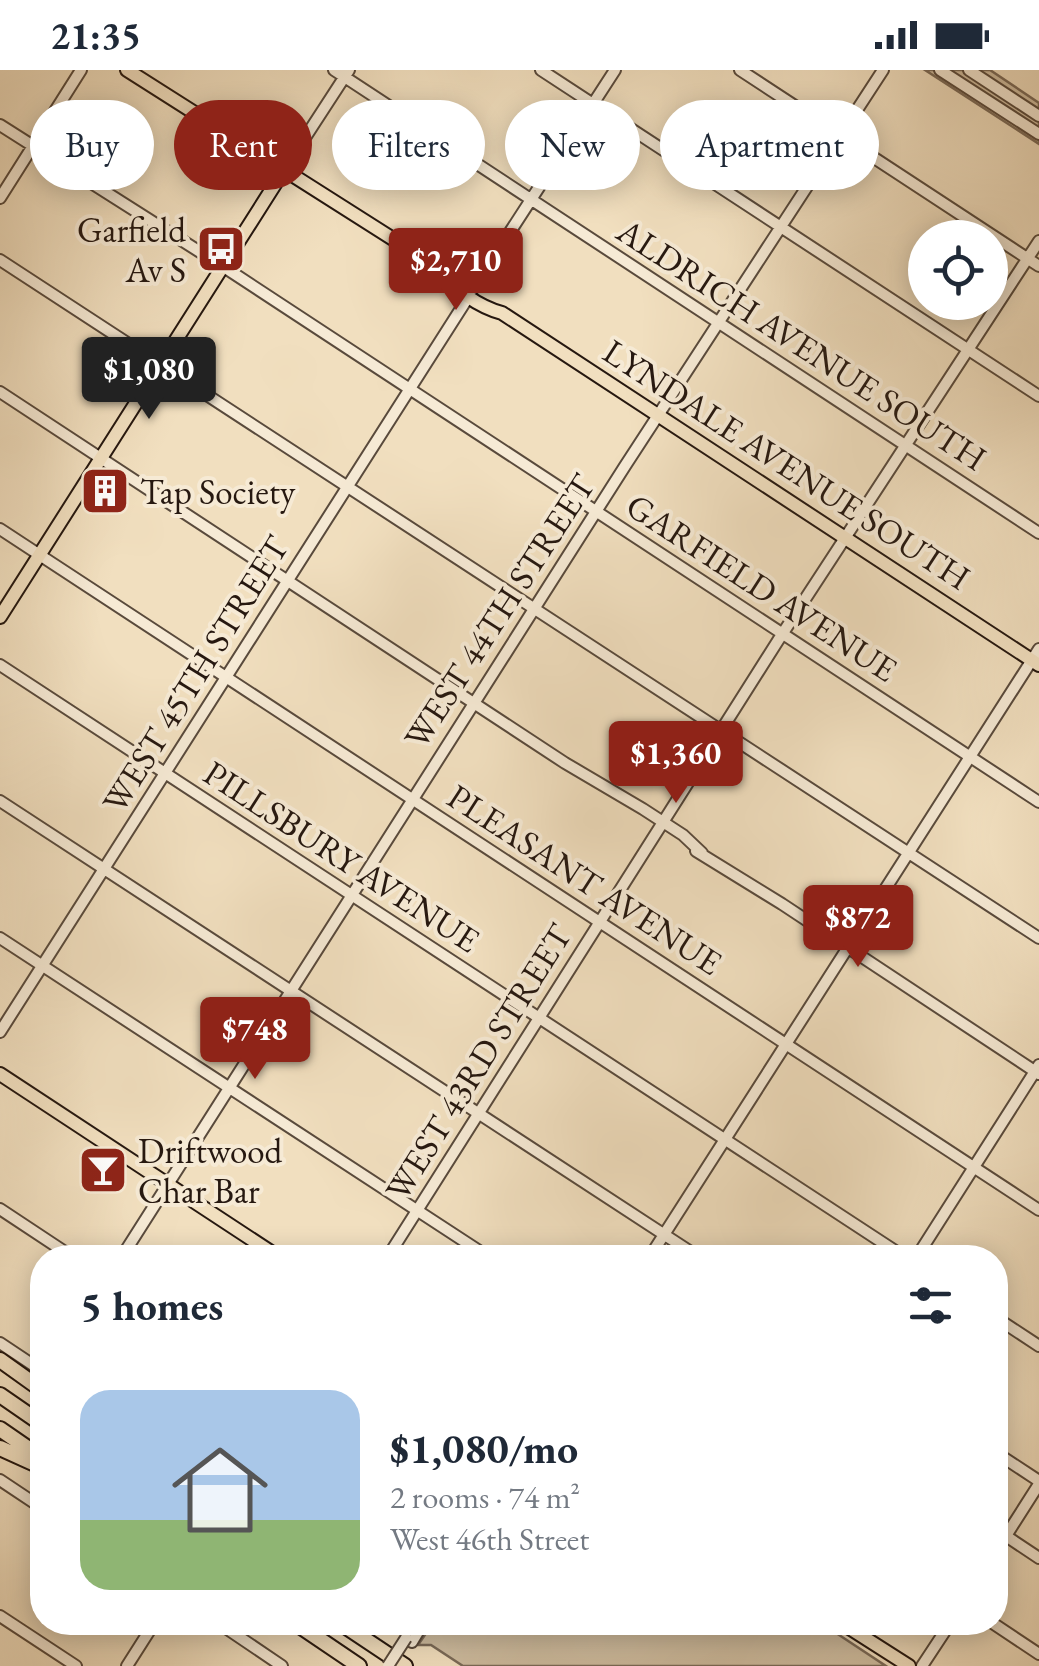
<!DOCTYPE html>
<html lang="en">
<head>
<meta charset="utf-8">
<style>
	:root { --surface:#fff; --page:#f6f6f7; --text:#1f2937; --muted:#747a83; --accent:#8f2418 }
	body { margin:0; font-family:"EB Garamond",serif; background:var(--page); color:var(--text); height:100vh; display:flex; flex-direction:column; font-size:38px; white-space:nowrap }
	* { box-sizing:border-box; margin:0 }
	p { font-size:32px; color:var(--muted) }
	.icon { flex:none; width:55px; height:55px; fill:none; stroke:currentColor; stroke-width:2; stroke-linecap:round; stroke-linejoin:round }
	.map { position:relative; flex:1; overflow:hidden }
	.side { position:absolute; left:30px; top:1175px; width:978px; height:390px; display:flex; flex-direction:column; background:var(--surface); border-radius:40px; box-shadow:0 5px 25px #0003 }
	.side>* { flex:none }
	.guide { position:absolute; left:30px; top:30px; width:980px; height:90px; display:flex; gap:20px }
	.buttons { position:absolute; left:908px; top:150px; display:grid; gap:20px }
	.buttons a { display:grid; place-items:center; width:100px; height:100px; border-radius:50%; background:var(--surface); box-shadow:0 5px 25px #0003; font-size:50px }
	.price { position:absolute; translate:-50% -85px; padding:0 22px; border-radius:10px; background:var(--accent); color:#fff; font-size:32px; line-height:65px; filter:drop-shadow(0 2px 5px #0008) }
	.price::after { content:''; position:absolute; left:50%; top:60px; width:30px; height:22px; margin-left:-15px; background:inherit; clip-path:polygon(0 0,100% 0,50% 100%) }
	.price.active { background:#222; color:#fff }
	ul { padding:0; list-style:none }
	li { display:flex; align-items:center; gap:30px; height:250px; padding:0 50px }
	li span { display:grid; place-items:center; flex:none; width:280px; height:200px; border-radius:30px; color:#555 }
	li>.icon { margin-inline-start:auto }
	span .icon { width:120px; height:120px; fill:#fffc; stroke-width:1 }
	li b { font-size:42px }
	h2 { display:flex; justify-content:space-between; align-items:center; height:120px; padding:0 50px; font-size:42px }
	.chip { padding:0 35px; border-radius:45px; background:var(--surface); box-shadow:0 5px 25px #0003; font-size:35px; line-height:90px }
	.chip.active { background:var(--accent); color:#fff }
	.status { display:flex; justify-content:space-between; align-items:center; height:70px; padding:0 50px; background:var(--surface); direction:ltr }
	.status svg { height:28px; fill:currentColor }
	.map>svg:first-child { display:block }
</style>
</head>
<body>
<div class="status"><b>21:35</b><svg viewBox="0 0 49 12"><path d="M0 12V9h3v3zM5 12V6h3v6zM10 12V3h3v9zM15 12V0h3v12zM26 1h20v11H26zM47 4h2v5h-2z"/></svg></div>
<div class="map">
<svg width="1039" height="1596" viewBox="0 0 1039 1596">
	<rect width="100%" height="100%" fill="#f1dfbf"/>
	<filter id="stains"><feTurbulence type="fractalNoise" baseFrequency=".002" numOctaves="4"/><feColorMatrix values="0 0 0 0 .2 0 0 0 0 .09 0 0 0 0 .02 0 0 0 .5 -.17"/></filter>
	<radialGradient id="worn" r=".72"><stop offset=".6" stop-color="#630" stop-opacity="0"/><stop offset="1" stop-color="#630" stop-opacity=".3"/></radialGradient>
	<path fill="#cebda1" stroke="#7a6a58" stroke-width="2.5" d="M925,0H990L1039,33V74Z
		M821,1553L886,1596H463L431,1575H418L433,1553Z"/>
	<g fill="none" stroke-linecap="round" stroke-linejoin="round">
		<g stroke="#594a3c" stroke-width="14">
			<path id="minor" d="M334,0L1039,463
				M541,0L1039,326
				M740,0L1039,196
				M940,0L1039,64
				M969,0L1039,46
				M0,55L230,201L1039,732
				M284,100L349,0
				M0,128L81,0
				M0,190L1039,868
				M473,219L615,0
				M0,322L565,693L643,739L683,765L702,783
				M0,459L1039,1140
				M0,595L906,1188
				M0,731L700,1188
				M696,781L782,834L1039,1004
				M0,868L490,1188
				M0,962L469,226
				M0,1139L74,1188
				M121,1188L625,396L883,0
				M387,1188L779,569L1039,171
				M649,1188L1039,579
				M916,1188L1039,995
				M995,1247L1039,1276
				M0,1273L42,1301
				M995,1382L1039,1411
				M0,1410L42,1438
				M1006,1466L1039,1488
				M995,1483L1039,1414
				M0,1546L76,1596
				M217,1552L282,1596
				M991,1552L1039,1584
				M412,1572L424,1552
				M127,1596L155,1552
				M922,1596L951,1552"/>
		</g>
		<g stroke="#261810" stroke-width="16">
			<path id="major" d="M127,0L445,202
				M438,199C452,218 479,237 502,243L1039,595
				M0,547L284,100
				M0,1004L280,1188
				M840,1552L909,1596"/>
		</g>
		<g stroke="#261810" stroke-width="18">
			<path id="highway" d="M0,1290L42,1320
				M0,1325L42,1354
				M0,1359L42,1388
				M0,1378L42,1397
				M294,1552L359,1596
				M339,1552L405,1596"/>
		</g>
		<use href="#minor" stroke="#f6ead5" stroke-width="10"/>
		<use href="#major" stroke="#f1dfbf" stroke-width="12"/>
		<use href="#highway" stroke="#f1dfbf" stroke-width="14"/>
		<g stroke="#594a3c" stroke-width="14" stroke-linecap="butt">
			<path id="minor-bridge" d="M388,1596L406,1568"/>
		</g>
		<use href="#minor-bridge" stroke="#f6ead5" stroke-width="10"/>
	</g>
	<defs>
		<g id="bus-square" transform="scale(2.5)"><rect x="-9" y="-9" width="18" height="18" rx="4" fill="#8f2418" stroke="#f6ead5"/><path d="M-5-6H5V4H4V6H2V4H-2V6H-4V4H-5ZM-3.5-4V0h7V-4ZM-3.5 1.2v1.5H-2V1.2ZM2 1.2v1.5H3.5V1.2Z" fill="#fff"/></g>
		<g id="building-square" transform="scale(2.5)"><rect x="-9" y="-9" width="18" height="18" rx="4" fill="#8f2418" stroke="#f6ead5"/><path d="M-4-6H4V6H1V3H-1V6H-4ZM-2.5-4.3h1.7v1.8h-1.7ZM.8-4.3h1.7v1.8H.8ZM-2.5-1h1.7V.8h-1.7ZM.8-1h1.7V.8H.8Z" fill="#fff"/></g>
		<g id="bar-square" transform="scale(2.5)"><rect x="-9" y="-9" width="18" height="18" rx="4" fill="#8f2418" stroke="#f6ead5"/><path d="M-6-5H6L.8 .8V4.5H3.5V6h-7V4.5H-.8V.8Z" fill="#fff"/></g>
	</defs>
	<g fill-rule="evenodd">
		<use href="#bus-square" x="221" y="179"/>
		<use href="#building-square" x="105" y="421"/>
		<use href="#bar-square" x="103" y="1100"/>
	</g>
	<g text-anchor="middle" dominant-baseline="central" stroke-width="8" stroke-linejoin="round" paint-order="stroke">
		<g font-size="35" fill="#261810" stroke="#f6ead5" text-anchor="start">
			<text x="186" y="159" text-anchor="end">Garfield<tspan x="186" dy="40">Av S</tspan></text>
			<text x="140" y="421">Tap Society</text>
			<text x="138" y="1080">Driftwood<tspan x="138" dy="40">Char Bar</tspan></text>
		</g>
		<g font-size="35" fill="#261810" stroke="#f6ead5">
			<text transform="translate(802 274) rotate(33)">ALDRICH AVENUE SOUTH</text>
			<text transform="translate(787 394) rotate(33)">LYNDALE AVENUE SOUTH</text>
			<text transform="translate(762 517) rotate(33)">GARFIELD AVENUE</text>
			<text transform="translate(499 541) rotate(-57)">WEST 44TH STREET</text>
			<text transform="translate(195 604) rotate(-58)">WEST 45TH STREET</text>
			<text transform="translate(342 786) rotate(33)">PILLSBURY AVENUE</text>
			<text transform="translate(585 809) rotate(33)">PLEASANT AVENUE</text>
			<text transform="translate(478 992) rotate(-58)">WEST 43RD STREET</text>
		</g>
	</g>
	<rect width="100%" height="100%" filter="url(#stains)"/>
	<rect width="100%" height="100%" fill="url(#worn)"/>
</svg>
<div class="buttons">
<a><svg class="icon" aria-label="locate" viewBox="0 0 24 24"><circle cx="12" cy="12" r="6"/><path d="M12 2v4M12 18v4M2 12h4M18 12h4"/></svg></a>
</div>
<b class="price" style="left:456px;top:243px">$2,710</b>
<b class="price active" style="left:149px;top:352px">$1,080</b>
<b class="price" style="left:676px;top:736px">$1,360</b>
<b class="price" style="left:858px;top:900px">$872</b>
<b class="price" style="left:255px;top:1012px">$748</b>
<div class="guide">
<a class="chip">Buy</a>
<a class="chip active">Rent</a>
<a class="chip">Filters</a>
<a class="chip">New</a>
<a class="chip">Apartment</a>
</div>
<section class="side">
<h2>5 homes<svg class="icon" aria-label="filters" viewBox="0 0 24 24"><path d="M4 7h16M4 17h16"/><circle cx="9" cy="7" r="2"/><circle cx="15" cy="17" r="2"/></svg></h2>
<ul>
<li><span style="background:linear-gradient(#a9c7e8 65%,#8fb573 0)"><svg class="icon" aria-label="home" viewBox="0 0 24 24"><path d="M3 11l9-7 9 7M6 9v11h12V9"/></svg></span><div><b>$1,080/mo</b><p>2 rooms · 74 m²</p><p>West 46th Street</p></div></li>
</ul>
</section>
</div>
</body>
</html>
